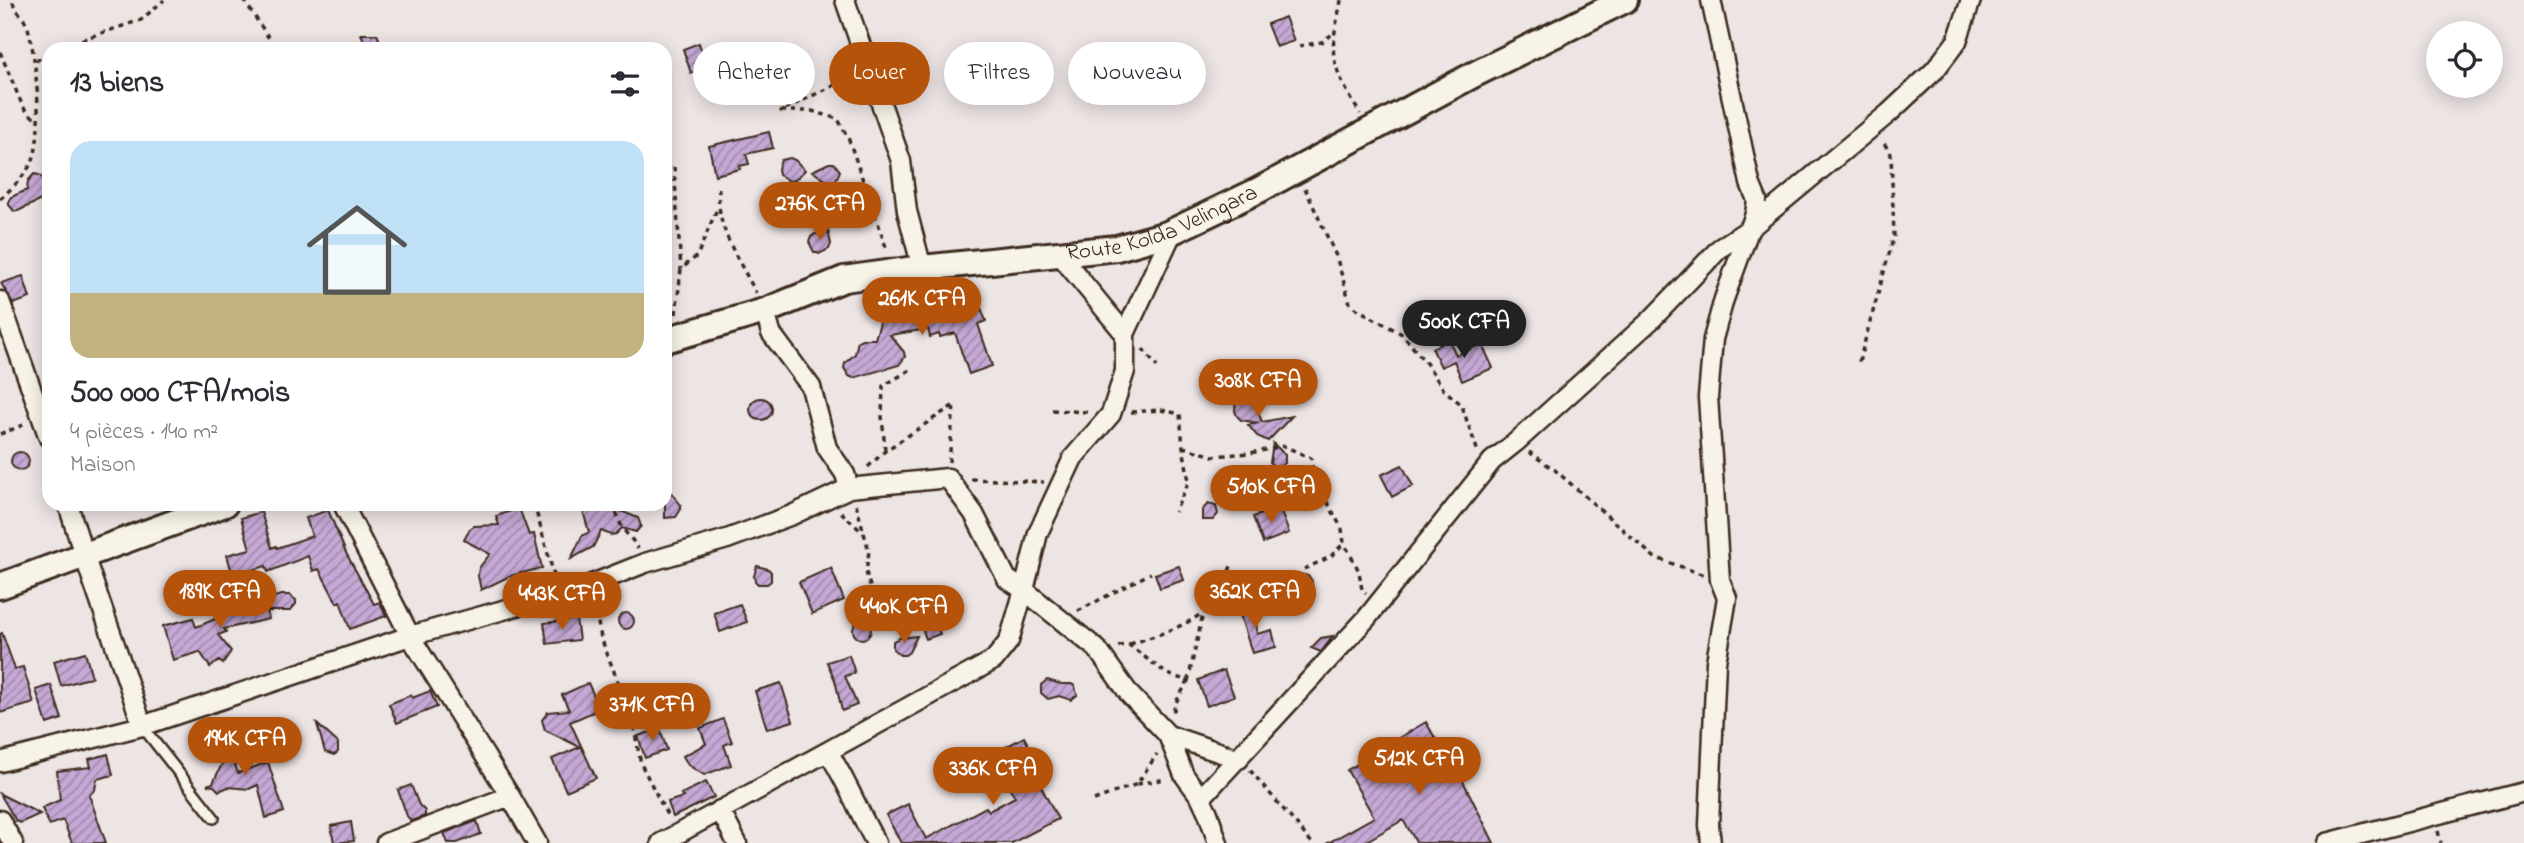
<!DOCTYPE html>
<html lang="fr">
<head>
<meta charset="utf-8">
<style>
	:root { --surface:#fff; --page:#f7f7f7; --text:#2b2b33; --muted:#7c7c81; --line:#e1e1e2; --accent:#b45309 }
	body { margin:0; font-family:"Indie Flower",sans-serif; background:var(--page); color:var(--text); height:100vh; display:flex; flex-direction:column; font-size:26px; white-space:nowrap }
	* { box-sizing:border-box; margin:0 }
	p { font-size:23px; color:var(--muted) }
	.icon { flex:none; width:38px; height:38px; fill:none; stroke:currentColor; stroke-width:2; stroke-linecap:round; stroke-linejoin:round }
	.map { position:relative; flex:1; overflow:hidden }
	.sheet { position:absolute; left:42px; top:42px; width:630px; height:469px; display:flex; flex-direction:column; background:var(--surface); border-radius:21px; box-shadow:0 4px 18px #0003 }
	.sheet>* { flex:none }
	.top-card { position:absolute; left:693px; top:42px; width:665px; height:63px; display:flex; gap:14px }
	.controls { position:absolute; left:2426px; top:21px; display:grid; gap:14px }
	.controls a { display:grid; place-items:center; width:77px; height:77px; border-radius:50%; background:var(--surface); box-shadow:0 4px 18px #0003; font-size:35px }
	.price { position:absolute; translate:-50% -60px; padding:0 16px; border-radius:24px; background:var(--accent); color:#fff; font-size:23px; line-height:46px; filter:drop-shadow(0 2px 4px #0008) }
	.price::after { content:''; position:absolute; left:50%; top:42px; width:21px; height:16px; margin-left:-10px; background:inherit; clip-path:polygon(0 0,100% 0,50% 100%) }
	.price.active { background:#222; color:#fff }
	ul { padding:0; list-style:none }
	li { display:grid; align-content:center; gap:14px; height:371px; padding:0 28px }
	li+li { border-top:2px solid var(--line) }
	li span { display:grid; place-items:center; height:217px; border-radius:21px; color:#555 }
	li>.icon { margin-inline-start:auto }
	span .icon { width:126px; height:126px; fill:#fffc; stroke-width:1 }
	li b { font-size:30px }
	h2 { display:flex; justify-content:space-between; align-items:center; height:84px; padding:0 28px; font-size:30px }
	.chip { padding:0 24px; border-radius:32px; background:var(--surface); box-shadow:0 4px 18px #0003; font-size:24px; line-height:63px }
	.chip.active { background:var(--accent); color:#fff }
	.map>svg:first-child { display:block }
</style>
</head>
<body>
<div class="map">
<svg width="2524" height="843" viewBox="0 0 2524 843">
	<defs>
		<pattern id="building-hatch" width="6" height="6" patternUnits="userSpaceOnUse" patternTransform="scale(1.75)"><rect width="6" height="6" fill="#c5a8d5"/><path d="M-1 1l2-2M0 6l6-6M5 7l2-2" fill="none" stroke="#a189ac"/></pattern>
	</defs>
	<rect width="100%" height="100%" fill="#ede4e4"/>
	<filter id="ink" filterUnits="userSpaceOnUse"><feTurbulence type="fractalNoise" baseFrequency=".0143" numOctaves="2"/><feDisplacementMap in="SourceGraphic" scale="14" xChannelSelector="R" yChannelSelector="G"/><feConvolveMatrix kernelMatrix="1 2 1 2 8 2 1 2 1" color-interpolation-filters="sRGB"/></filter>
	<g filter="url(#ink)">
		<path fill="url(#building-hatch)" stroke="#3b2a1e" stroke-width="2" d="M1285,17L1294,41L1276,47L1267,24Z
			M361,34H377L382,46L368,49Z
			M699,43L707,68L691,73L683,49Z
			M769,132L773,148L746,154L749,164L739,166L740,169L715,175L709,146Z
			M790,158L795,160L805,170L795,180L789,181L779,175L778,169L781,160Z
			M829,163H834L840,171L835,182L827,181L812,171Z
			M34,174L39,175L46,181L45,198L18,211H14L9,205V200L11,197L27,190L28,181Z
			M833 209a9 9 0 1 1 18 0a9 9 0 1 1-18 0Z
			M828,231L831,244L829,249L819,254L814,252L809,242L811,237L815,234Z
			M23,276L30,298L13,304L1,283Z
			M930,291L938,295L946,316L979,303L986,321L978,324L992,366L969,374L955,333L940,337L939,334L930,337L928,329L890,335L904,352L905,357L899,365L853,378L849,376L844,368L845,363L855,354L858,341L862,339H875L881,319L885,316L890,315L903,318L908,314L920,311L922,296Z
			M1449,340L1456,355L1482,344L1493,368L1462,381L1454,361L1441,367L1432,348Z
			M1236,398L1250,400L1255,403L1262,422L1292,416L1268,441L1257,436L1248,425L1259,423L1241,420L1237,416L1235,411Z
			M750 409a11 11 0 1 1 22 0a11 11 0 1 1-22 0Z
			M1273,443L1285,455V463L1281,466H1273L1270,463Z
			M11 461a9 9 0 1 1 18 0a9 9 0 1 1-18 0Z
			M1402,465L1413,486L1392,497L1381,475Z
			M665,485L681,505V509L676,517L665,518Z
			M581,504H604L638,518L641,526L636,532L622,528L616,534L611,535L601,531L593,547L571,559L582,536L589,532Z
			M1208,504L1216,506L1218,514L1213,520H1202V510Z
			M1279,507L1289,533L1263,543L1253,517Z
			M519,508L529,535L534,534L542,568L510,576L481,590L478,576L479,568L490,554L464,540L470,529L474,526L499,525L496,516Z
			M328,510L346,553L374,604L380,602L386,616L350,629L340,601L337,603L319,569L313,571L308,556L268,572L266,566L233,576L227,555L250,549L241,518L261,512L272,548L276,546L277,548L312,536L306,518Z
			M757,566L768,569L771,572V581L767,584H758L755,581L754,576Z
			M1179,566L1184,580L1160,588L1155,574Z
			M831,568L844,600L812,614L799,582Z
			M1296 583a8 8 0 1 1 16 0a8 8 0 1 1-16 0Z
			M282,595H289L296,600V604L290,611H267L269,619L224,629L226,632L218,635L231,651L223,664L219,661L210,667L200,652L173,660L163,626L193,618L196,627L240,609V605Z
			M1255,602L1257,634L1272,630L1276,647L1252,653L1241,618L1240,603Z
			M740,604L747,622L720,632L714,613Z
			M943,609L949,625L938,629L940,634L926,639L919,619Z
			M618 621a8 8 0 1 1 16 0a8 8 0 1 1-16 0Z
			M576,619L579,640L547,644L544,623Z
			M853 630a9 9 0 1 1 18 0a9 9 0 1 1-18 0Z
			M2,633L15,669L23,667L34,703L0,713V634Z
			M917,636L909,652L905,655H900L893,649V641L899,638Z
			M1333,636L1321,652L1311,648L1321,638Z
			M85,652L92,677L61,686L54,661Z
			M849,655L855,673L845,676L857,705L842,711L835,680L827,662Z
			M1224,670L1234,696L1207,706L1198,680Z
			M1047,680L1061,684H1071L1075,686L1077,695L1071,700L1059,696L1048,699L1041,693V685Z
			M588,683L600,709L570,722L596,778L566,791L552,759L580,747L545,730L542,720L548,712L569,710L562,695Z
			M781,683L793,721L767,729L755,691Z
			M51,685L62,719L47,724L36,690Z
			M430,691L437,707L397,723L389,704L411,695L412,698Z
			M723,719L732,742L724,745L731,765L704,775L688,765L683,756L706,744L700,728Z
			M1426,722L1443,752L1446,750L1458,771L1494,843H1417L1403,820L1363,843H1328L1374,817L1347,770L1368,758L1380,779L1409,764L1395,740Z
			M317,724L338,743V752L334,755L325,752Z
			M660,729L667,750L645,758L638,736Z
			M224,736L238,773L268,762L284,812L266,818L258,785L249,789L228,787L219,791L214,786L207,785L213,783L223,762L203,750L208,741Z
			M1024,737L1043,771L1035,775L1058,819L1012,843H901L886,815L908,804L926,839L986,807L989,811L1015,797L991,755Z
			M108,754L113,775L97,779L95,790L89,795L106,843H72L63,820L49,825L42,808L60,800L57,771L91,767L89,759Z
			M706,782L714,797L673,817L668,802L683,797L681,794Z
			M411,785L419,805L425,811V816L411,821L407,816L398,790Z
			M0,794L40,814L20,823L16,821Z
			M477,821L481,834L457,843H448L444,833Z
			M351,822L354,841L334,843L331,826Z"/>
		<g fill="none" stroke-linecap="round" stroke-linejoin="round">
			<g stroke="#3b2a1e" stroke-width="14">
				<path id="service" d="M142,726L214,818"/>
			</g>
			<g stroke="#3b2a1e" stroke-width="23">
				<path id="minor" d="M845,0L901,161L907,211L922,268
					M1711,0L1750,183L1757,200L1755,214L1724,299L1713,339L1708,397L1720,580L1727,598L1716,662L1709,825L1711,843
					M1060,255L1125,334V371L1111,414L1073,458L1038,533L1024,590L1097,649L1130,695L1168,735L1184,775L1201,798L1208,813L1218,843
					M0,301L49,438
					M765,311L771,333L811,387L827,448L845,474L849,488
					M1125,334L1173,231
					M68,504C90,579 119,651 142,726
					M343,504L410,636L510,796L537,843
					M1168,735L1239,759
					M828,752C847,781 859,813 876,843
					M0,762L142,726L410,636L582,588L645,563L727,539L792,515L849,488L948,478L974,514L1007,579L1024,590L1009,641L994,660L661,843
					M1201,798L1366,619L1492,461L1516,442L1651,320L1720,248L1749,229L1889,113L1935,70L1957,41L1971,0
					M720,810L737,843
					M0,820L13,843
					M386,843L510,796
					M2327,843L2524,792"/>
			</g>
			<g stroke="#3b2a1e" stroke-width="30">
				<g id="secondary">
					<path id="s1" d="M665,340L765,311L844,279L922,268L1117,248L1167,234L1259,190L1473,75L1625,0"/>
					<path d="M0,586L225,504"/>
				</g>
			</g>
			<path stroke="#3b2a1e" stroke-width="3.5" stroke-dasharray="5 5" stroke-linecap="butt" d="M244,0L276,49
				M1341,0C1338,19 1330,43 1335,62C1340,81 1351,98 1360,114
				M1299,46L1322,42L1335,32
				M53,49L141,20L164,0
				M0,52L23,107L36,120
				M36,61L49,52
				M853,76L781,111H812L838,119L849,140L887,250
				M674,167L681,269
				M719,188C715,228 739,259 756,293
				M1305,188L1336,256L1350,303L1357,309L1402,334L1426,363L1444,390L1461,404L1478,452
				M0,199C12,188 24,177 32,162C44,137 36,55 28,28C25,18 15,10 12,0
				M676,314L681,269L697,256L717,209
				M1143,349L1157,367
				M1859,362L1894,236L1891,154L1882,140
				M1052,410L1088,412
				M1131,412L1161,410L1180,414L1183,447L1189,481L1175,512
				M0,434L24,425
				M1183,447L1213,456L1250,453L1284,446L1311,458L1314,477L1342,529L1344,543L1359,571L1362,590L1366,593
				M885,450L882,416L883,386L910,370
				M1529,452L1555,470L1654,557L1704,575
				M949,462L954,405
				M868,467L885,451L954,405
				M971,479L1044,482
				M534,504L555,579
				M611,504C618,512 618,522 624,530C629,537 634,541 638,549
				M856,504L869,551L866,572L875,604L876,624
				M841,512L863,533
				M1304,569L1330,557L1344,543
				M594,603L601,638L632,718L641,764L669,819
				M1078,611L1151,573
				M1130,644C1158,635 1189,626 1211,606C1222,597 1226,579 1231,566
				M1118,646L1129,645L1167,674L1188,681L1175,704L1173,715
				M1188,681L1202,618L1208,610
				M1250,770L1312,843
				M1137,784L1166,779
				M1094,800L1137,784L1157,754
				M2438,831L2441,843"/>
			<use href="#service" stroke="#f7f3e8" stroke-width="9"/>
			<use href="#minor" stroke="#f7f3e8" stroke-width="18"/>
			<use href="#secondary" stroke="#f7f3e8" stroke-width="24"/>
		</g>
	</g>
	<g text-anchor="middle" dominant-baseline="central" stroke-width="6" stroke-linejoin="round" paint-order="stroke">
		<g font-size="23" fill="#3b2a1e" stroke="#f7f3e8">
			<text stroke="none"><textPath href="#s1" startOffset="514">Route Kolda Velingara</textPath></text>
		</g>
	</g>
</svg>
<div class="controls">
<a><svg class="icon" aria-label="locate" viewBox="0 0 24 24"><circle cx="12" cy="12" r="6"/><path d="M12 2v4M12 18v4M2 12h4M18 12h4"/></svg></a>
</div>
<b class="price" style="left:820px;top:242px">276K CFA</b>
<b class="price" style="left:922px;top:337px">261K CFA</b>
<b class="price active" style="left:1464px;top:360px">500K CFA</b>
<b class="price" style="left:1258px;top:419px">308K CFA</b>
<b class="price" style="left:1271px;top:525px">510K CFA</b>
<b class="price" style="left:220px;top:630px">189K CFA</b>
<b class="price" style="left:1255px;top:630px">362K CFA</b>
<b class="price" style="left:562px;top:632px">443K CFA</b>
<b class="price" style="left:904px;top:645px">440K CFA</b>
<b class="price" style="left:652px;top:743px">371K CFA</b>
<b class="price" style="left:245px;top:777px">194K CFA</b>
<b class="price" style="left:1419px;top:797px">512K CFA</b>
<b class="price" style="left:993px;top:807px">336K CFA</b>
<div class="top-card">
<a class="chip">Acheter</a>
<a class="chip active">Louer</a>
<a class="chip">Filtres</a>
<a class="chip">Nouveau</a>
</div>
<section class="sheet">
<h2>13 biens<svg class="icon" aria-label="filters" viewBox="0 0 24 24"><path d="M4 7h16M4 17h16"/><circle cx="9" cy="7" r="2"/><circle cx="15" cy="17" r="2"/></svg></h2>
<ul>
<li><span style="background:linear-gradient(#bfe0f5 70%,#c2b280 0)"><svg class="icon" aria-label="home" viewBox="0 0 24 24"><path d="M3 11l9-7 9 7M6 9v11h12V9"/></svg></span><div><b>500 000 CFA/mois</b><p>4 pièces · 140 m²</p><p>Maison</p></div></li>
</ul>
</section>
</div>
</body>
</html>
